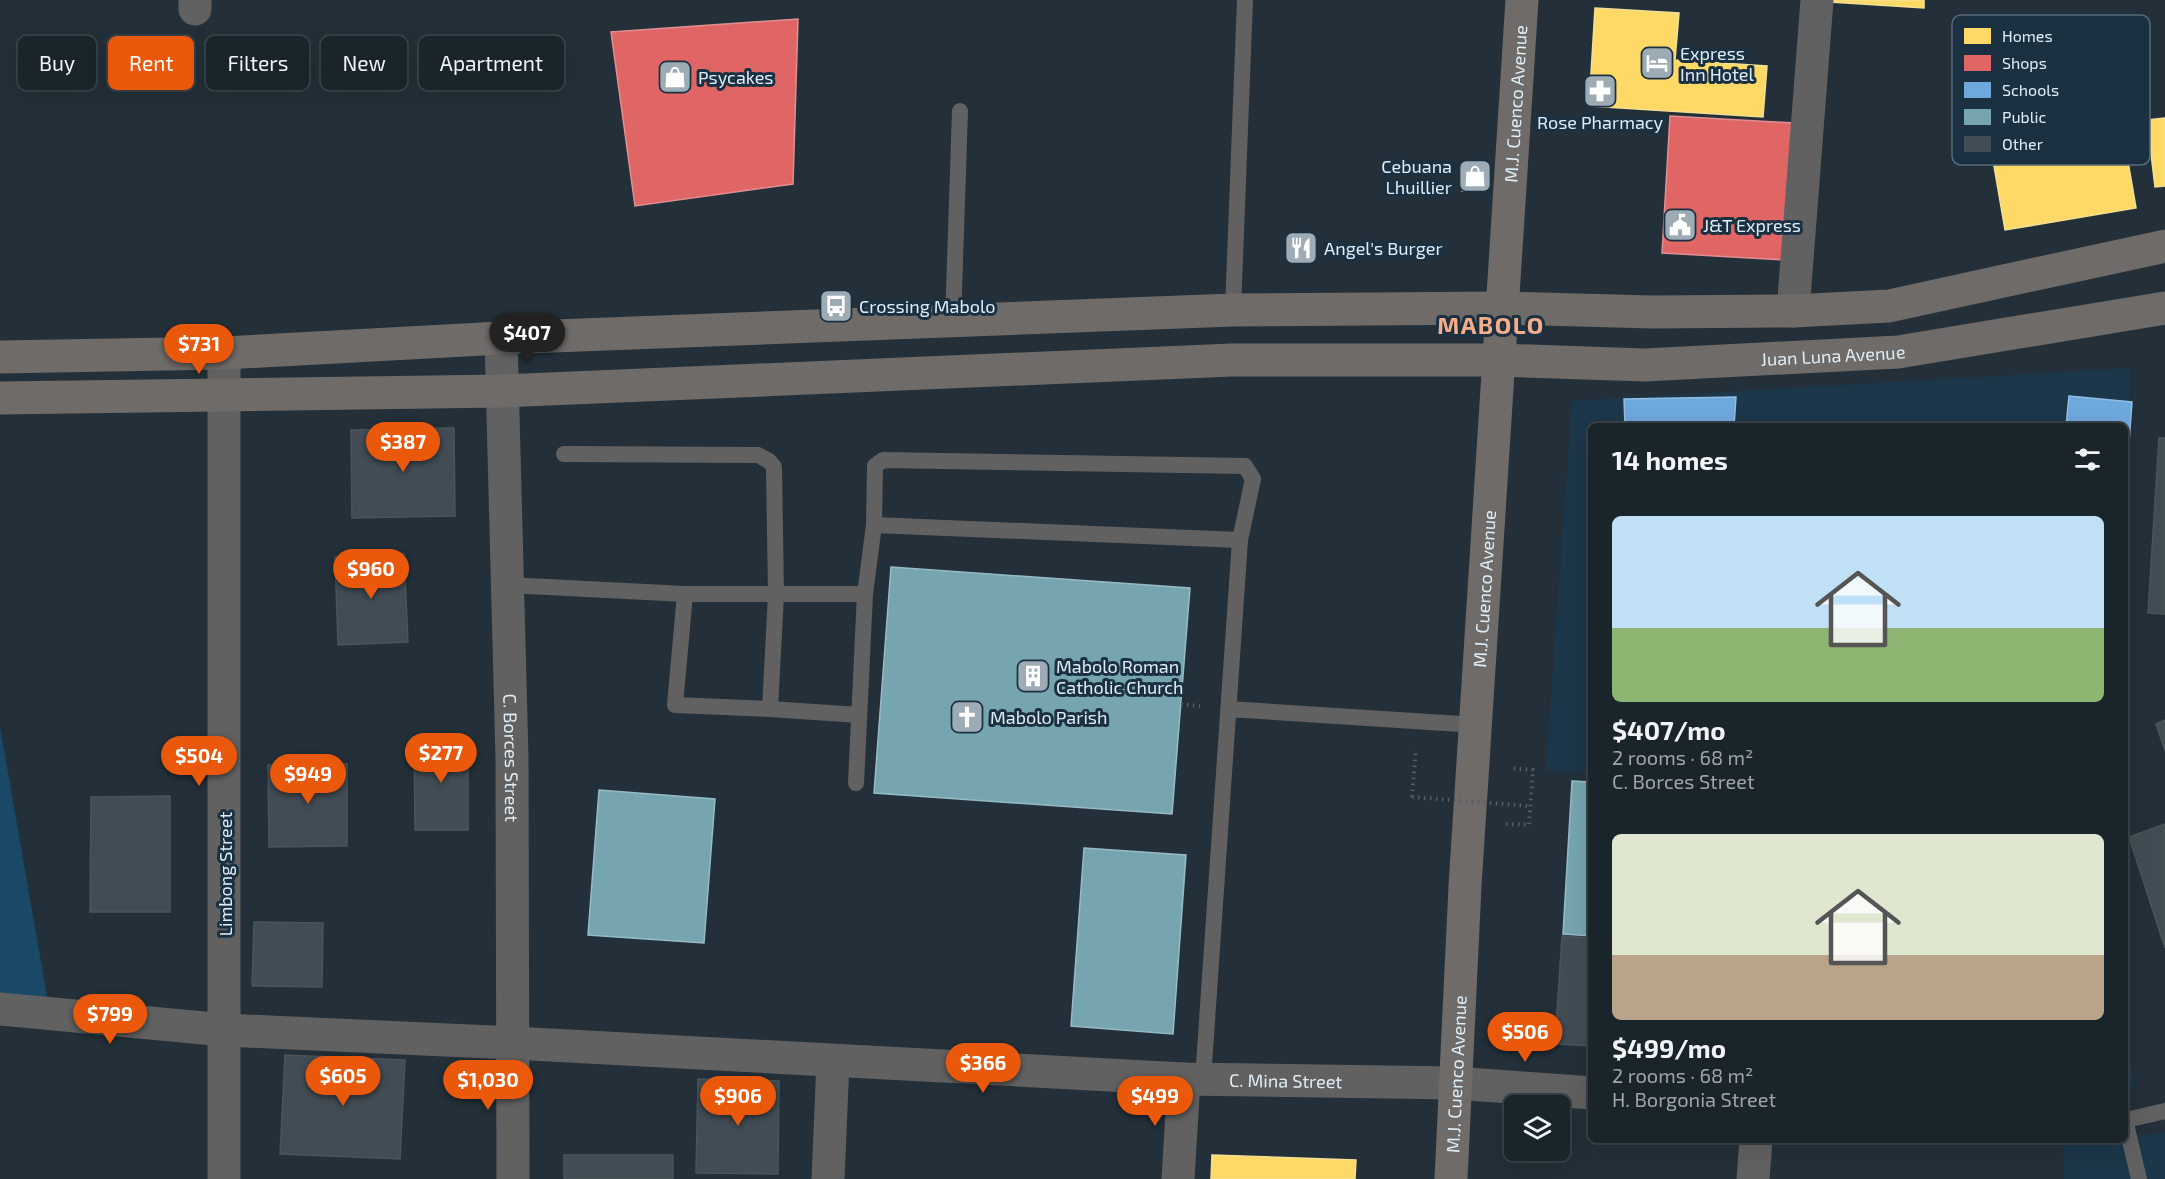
<!DOCTYPE html>
<html lang="en">
<head>
<meta charset="utf-8">
<style>
	:root { --surface:#1a242b; --page:#232c33; --text:#f1f3f6; --muted:#9fa4a9; --line:#384147; --accent:#ea580c }
	body { margin:0; font-family:"Exo 2",sans-serif; background:var(--page); color:var(--text); height:100vh; display:flex; flex-direction:column; font-size:22px; white-space:nowrap }
	* { box-sizing:border-box; margin:0 }
	p { font-size:20px; color:var(--muted) }
	.icon { flex:none; width:33px; height:33px; fill:none; stroke:currentColor; stroke-width:2; stroke-linecap:round; stroke-linejoin:round }
	.map { position:relative; flex:1; overflow:hidden }
	.sheet { position:absolute; left:1588px; top:423px; width:540px; height:720px; display:flex; flex-direction:column; background:var(--surface); border-radius:9px; box-shadow:0 6px 24px #0002,0 0 0 2px var(--line) }
	.sheet>* { flex:none }
	.top-card { position:absolute; left:18px; top:36px; width:570px; height:54px; display:flex; gap:12px }
	.fabs { position:absolute; left:1504px; top:1095px; display:grid; gap:12px }
	.fabs a { display:grid; place-items:center; width:66px; height:66px; border-radius:9px; background:var(--surface); box-shadow:0 6px 24px #0002,0 0 0 2px var(--line); font-size:30px }
	.price { position:absolute; translate:-50% -51px; padding:0 14px; border-radius:21px; background:var(--accent); color:#fff; font-size:20px; line-height:39px; filter:drop-shadow(0 2px 3px #0008) }
	.price::after { content:''; position:absolute; left:50%; top:36px; width:18px; height:14px; margin-left:-9px; background:inherit; clip-path:polygon(0 0,100% 0,50% 100%) }
	.price.selected { background:#222; color:#fff }
	ul { padding:0; list-style:none }
	li { display:grid; align-content:center; gap:12px; height:318px; padding:0 24px }
	li span { display:grid; place-items:center; height:186px; border-radius:9px; color:#555 }
	li>.icon { margin-inline-start:auto }
	span .icon { width:108px; height:108px; fill:#fffc; stroke-width:1 }
	li b { font-size:26px }
	h2 { display:flex; justify-content:space-between; align-items:center; height:72px; padding:0 24px; font-size:26px }
	.chip { padding:0 21px; border-radius:9px; background:var(--surface); box-shadow:0 6px 24px #0002,0 0 0 2px var(--line); font-size:21px; line-height:54px }
	.chip.selected { background:var(--accent); color:#fff }
	.map>svg:first-child { display:block }
</style>
</head>
<body>
<div class="map">
<svg width="2165" height="1179" viewBox="0 0 2165 1179">
	<rect width="100%" height="100%" fill="#233039"/>
	<path fill="#1c3749" d="M2130,368L2126,497V426H1592L1591,774L1546,770L1572,401Z
		M2126,1019L2134,1088H2126Z
		M2165,1132V1179H2064L2063,1144L2098,1140H2126V1137Z"/>
	<path fill="#194966" d="M0,727L48,1002L0,1005Z"/>
	<path fill="#ffd966" stroke="#f5df92" stroke-width="1.5" d="M1830,0H1924V8L1830,2Z
		M1595,8L1679,13L1675,60L1767,66L1763,117L1589,106Z
		M2119,109L2136,208L2005,230L1988,131Z
		M2165,118V186L2155,187L2147,120Z
		M1212,1155L1356,1160L1355,1179H1211Z"/>
	<path fill="#e06666" stroke="#e08e92" stroke-width="1.5" d="M798,19L793,184L635,206L611,32Z
		M1670,116L1794,123L1786,260L1662,253Z
		M1464,161L1487,162L1485,190L1462,191Z"/>
	<path fill="#6fa8dc" stroke="#91bde4" stroke-width="1.5" d="M2069,396L2132,402L2126,484V426H2066Z
		M1736,397L1734,426H1625L1624,399Z
		M2126,1005L2128,1073H2126Z"/>
	<path fill="#76a5af" stroke="#96bbc5" stroke-width="1.5" d="M891,567L1190,588L1172,814L874,793Z
		M1572,781L1592,782V936L1563,934Z
		M599,790L715,799L704,943L588,935Z
		M1084,848L1186,855L1173,1034L1071,1026Z"/>
	<path fill="#414c54" stroke="#49545b" stroke-width="1.5" d="M454,428L455,516L352,518L351,430Z
		M2159,438H2165V614L2148,613Z
		M404,554L408,642L338,645L335,557Z
		M2165,720V751L2156,724Z
		M414,739H468V830H415Z
		M347,764V846L269,847L268,765Z
		M170,796V912H90L91,797Z
		M2165,824V948L2129,837Z
		M254,922L323,923L322,987L252,986Z
		M1562,936L1592,938V1046L1555,1044Z
		M285,1055L405,1060L400,1159L280,1154Z
		M698,1079L779,1081L778,1174L696,1173Z
		M564,1155H673V1179H564Z"/>
	<g fill="none" stroke-linecap="round" stroke-linejoin="round">
		<path stroke="#5a5c5e" stroke-width="4" stroke-dasharray="1.5 4.5" stroke-linecap="butt" d="M1181,704L1200,706
			M1412,797L1416,749
			M1506,824L1529,825L1533,770L1510,768"/>
		<path stroke="#626161" stroke-width="16" d="M1233,310L1245,0
			M953,321L960,111
			M564,454L758,455L769,461L774,467L776,595L770,709L675,705L685,594
			M874,525L1240,540
			M507,585L685,594H865
			M770,709L859,715
			M1228,709L1476,725
			M856,783L865,594L874,525L875,466L883,460L1245,466L1253,479L1240,540L1203,1079
			M2126,1120L2165,1111
			M2126,1124L2139,1179"/>
		<g stroke="#626161" stroke-width="33">
			<path d="M195,0V9"/>
			<path d="M1793,311L1817,0"/>
			<path id="s1" d="M501,338L512,758L513,1179"/>
			<path d="M224,353V1179"/>
			<path id="s2" d="M0,1009L225,1030L513,1043L1184,1079L1455,1083L1592,1093"/>
			<path d="M828,1179L833,1061"/>
			<path d="M1178,1179L1184,1079"/>
			<path d="M1753,1179L1756,1140"/>
		</g>
		<g stroke="#6e6b69" stroke-width="33">
			<path d="M0,357L224,353L501,338L1233,310L1501,308L1652,312L1793,311L1889,306L2165,246"/>
			<path id="s3" d="M0,398L502,391L1232,360H1498L1645,365L1898,352L2165,308"/>
			<path id="s4" d="M1451,1179L1465,886L1522,0"/>
		</g>
		<path stroke="#5a5c5e" stroke-width="4" stroke-dasharray="1.5 4.5" stroke-linecap="butt" d="M1412,797L1530,806"/>
	</g>
	<defs>
		<g id="hotel-square" transform="scale(1.725)"><rect x="-9" y="-9" width="18" height="18" rx="4" fill="#9dabb4" stroke="#1b3141"/><path d="M-6-4.5h1.5V1H6V5H4.5V3h-9V5H-6ZM-4 0a1.8 1.8 0 1 1 3.6 0ZM.5 0V-2.5h3Q6-2.5 6 0Z" fill="#fff"/></g>
		<g id="shop-square" transform="scale(1.725)"><rect x="-9" y="-9" width="18" height="18" rx="4" fill="#9dabb4" stroke="#1b3141"/><path d="M-5-2.5h2.3a2.7 3.5 0 0 1 5.4 0H5L5.5 6h-11ZM-1.5-2.5h3a1.5 2.3 0 0 0-3 0Z" fill="#fff"/></g>
		<g id="pharmacy-square" transform="scale(1.725)"><rect x="-9" y="-9" width="18" height="18" rx="4" fill="#9dabb4" stroke="#1b3141"/><path d="M-2-6h4v4h4v4h-4v4h-4v-4h-4v-4h4Z" fill="#fff"/></g>
		<g id="civic-square" transform="scale(1.725)"><rect x="-9" y="-9" width="18" height="18" rx="4" fill="#9dabb4" stroke="#1b3141"/><path d="M-.6-6.5H3V-4.5H.6V-3L4-1V1h2V6H-6V1h2V-1L-.6-3ZM-1.2 2.5V6h2.4V2.5Z" fill="#fff"/></g>
		<g id="restaurant-square" transform="scale(1.725)"><rect x="-9" y="-9" width="18" height="18" rx="4" fill="#9dabb4" stroke="#1b3141"/><path d="M-5-6h1v4h1v-4h1v4h1v-4h1v5L-1.5 .5V6h-2V.5L-5-1ZM5-6V6H3V1.5H1.5Q1.5-4 5-6Z" fill="#fff"/></g>
		<g id="bus-square" transform="scale(1.725)"><rect x="-9" y="-9" width="18" height="18" rx="4" fill="#9dabb4" stroke="#1b3141"/><path d="M-5-6H5V4H4V6H2V4H-2V6H-4V4H-5ZM-3.5-4V0h7V-4ZM-3.5 1.2v1.5H-2V1.2ZM2 1.2v1.5H3.5V1.2Z" fill="#fff"/></g>
		<g id="building-square" transform="scale(1.725)"><rect x="-9" y="-9" width="18" height="18" rx="4" fill="#9dabb4" stroke="#1b3141"/><path d="M-4-6H4V6H1V3H-1V6H-4ZM-2.5-4.3h1.7v1.8h-1.7ZM.8-4.3h1.7v1.8H.8ZM-2.5-1h1.7V.8h-1.7ZM.8-1h1.7V.8H.8Z" fill="#fff"/></g>
		<g id="church-square" transform="scale(1.725)"><rect x="-9" y="-9" width="18" height="18" rx="4" fill="#9dabb4" stroke="#1b3141"/><path d="M-1.2-6h2.4v3.5h3.3v2.4h-3.3V6h-2.4V-.1h-3.3v-2.4h3.3Z" fill="#fff"/></g>
	</defs>
	<g fill-rule="evenodd">
		<use href="#hotel-square" x="1657" y="63"/>
		<use href="#shop-square" x="675" y="77"/>
		<use href="#pharmacy-square" x="1600" y="91"/>
		<use href="#shop-square" x="1475" y="176"/>
		<use href="#civic-square" x="1680" y="225"/>
		<use href="#restaurant-square" x="1301" y="248"/>
		<use href="#bus-square" x="836" y="306"/>
		<use href="#building-square" x="1033" y="676"/>
		<use href="#church-square" x="967" y="717"/>
	</g>
	<g text-anchor="middle" dominant-baseline="central" stroke-width="6" stroke-linejoin="round" paint-order="stroke">
		<g font-size="18" fill="#dfedf7" stroke="#1b3141" text-anchor="start">
			<text x="1680" y="53">Express<tspan x="1680" dy="21">Inn Hotel</tspan></text>
			<text x="698" y="77">Psycakes</text>
			<text x="1600" y="122" text-anchor="middle">Rose Pharmacy</text>
			<text x="1452" y="166" text-anchor="end">Cebuana<tspan x="1452" dy="21">Lhuillier</tspan></text>
			<text x="1703" y="225">J&amp;T Express</text>
			<text x="1324" y="248">Angel's Burger</text>
			<text x="859" y="306">Crossing Mabolo</text>
			<text x="1056" y="666">Mabolo Roman<tspan x="1056" dy="21">Catholic Church</tspan></text>
			<text x="990" y="717">Mabolo Parish</text>
		</g>
		<g font-size="18" fill="#dfedf7" stroke="#1b3141">
			<text stroke="none"><textPath href="#s4" startOffset="1077">M.J. Cuenco Avenue</textPath></text>
			<text stroke="none"><textPath href="#s3" startOffset="1834">Juan Luna Avenue</textPath></text>
			<text stroke="none"><textPath href="#s4" startOffset="591">M.J. Cuenco Avenue</textPath></text>
			<text stroke="none"><textPath href="#s1" startOffset="420">C. Borces Street</textPath></text>
			<text transform="translate(225 874) rotate(-90)">Limbong Street</text>
			<text stroke="none"><textPath href="#s4" startOffset="105">M.J. Cuenco Avenue</textPath></text>
			<text stroke="none"><textPath href="#s2" startOffset="1288">C. Mina Street</textPath></text>
		</g>
		<g font-size="24" font-weight="bold" letter-spacing="1.5" fill="#f8ad8a" stroke="#1b3141">
			<text x="1491" y="324">MABOLO</text>
		</g>
	</g>
	<rect x="1952" y="15" width="198" height="150" rx="9" fill="#1b3141" stroke="#566978" stroke-width="1.5"/>
	<rect x="1964" y="28" width="27" height="16" fill="#ffd966"/>
	<rect x="1964" y="55" width="27" height="16" fill="#e06666"/>
	<rect x="1964" y="82" width="27" height="16" fill="#6fa8dc"/>
	<rect x="1964" y="109" width="27" height="16" fill="#76a5af"/>
	<rect x="1964" y="136" width="27" height="16" fill="#414c54"/>
	<g font-size="16" fill="#dfedf7">
		<text x="2002" y="42">Homes</text>
		<text x="2002" y="69">Shops</text>
		<text x="2002" y="96">Schools</text>
		<text x="2002" y="123">Public</text>
		<text x="2002" y="150">Other</text>
	</g>
</svg>
<div class="fabs">
<a><svg class="icon" aria-label="layers" viewBox="0 0 24 24"><path d="M12 4l9 5-9 5-9-5zM3 14l9 5 9-5"/></svg></a>
</div>
<b class="price selected" style="left:527px;top:364px">$407</b>
<b class="price" style="left:199px;top:375px">$731</b>
<b class="price" style="left:403px;top:473px">$387</b>
<b class="price" style="left:371px;top:600px">$960</b>
<b class="price" style="left:441px;top:784px">$277</b>
<b class="price" style="left:199px;top:787px">$504</b>
<b class="price" style="left:308px;top:805px">$949</b>
<b class="price" style="left:110px;top:1045px">$799</b>
<b class="price" style="left:1525px;top:1063px">$506</b>
<b class="price" style="left:983px;top:1094px">$366</b>
<b class="price" style="left:343px;top:1107px">$605</b>
<b class="price" style="left:488px;top:1111px">$1,030</b>
<b class="price" style="left:738px;top:1127px">$906</b>
<b class="price" style="left:1155px;top:1127px">$499</b>
<div class="top-card">
<a class="chip">Buy</a>
<a class="chip selected">Rent</a>
<a class="chip">Filters</a>
<a class="chip">New</a>
<a class="chip">Apartment</a>
</div>
<section class="sheet">
<h2>14 homes<svg class="icon" aria-label="filters" viewBox="0 0 24 24"><path d="M4 7h16M4 17h16"/><circle cx="9" cy="7" r="2"/><circle cx="15" cy="17" r="2"/></svg></h2>
<ul>
<li><span style="background:linear-gradient(#bfe0f5 60%,#8fb573 0)"><svg class="icon" aria-label="home" viewBox="0 0 24 24"><path d="M3 11l9-7 9 7M6 9v11h12V9"/></svg></span><div><b>$407/mo</b><p>2 rooms · 68 m²</p><p>C. Borces Street</p></div></li>
<li><span style="background:linear-gradient(#dfe7d0 65%,#b9a48a 0)"><svg class="icon" aria-label="home" viewBox="0 0 24 24"><path d="M3 11l9-7 9 7M6 9v11h12V9"/></svg></span><div><b>$499/mo</b><p>2 rooms · 68 m²</p><p>H. Borgonia Street</p></div></li>
</ul>
</section>
</div>
</body>
</html>
